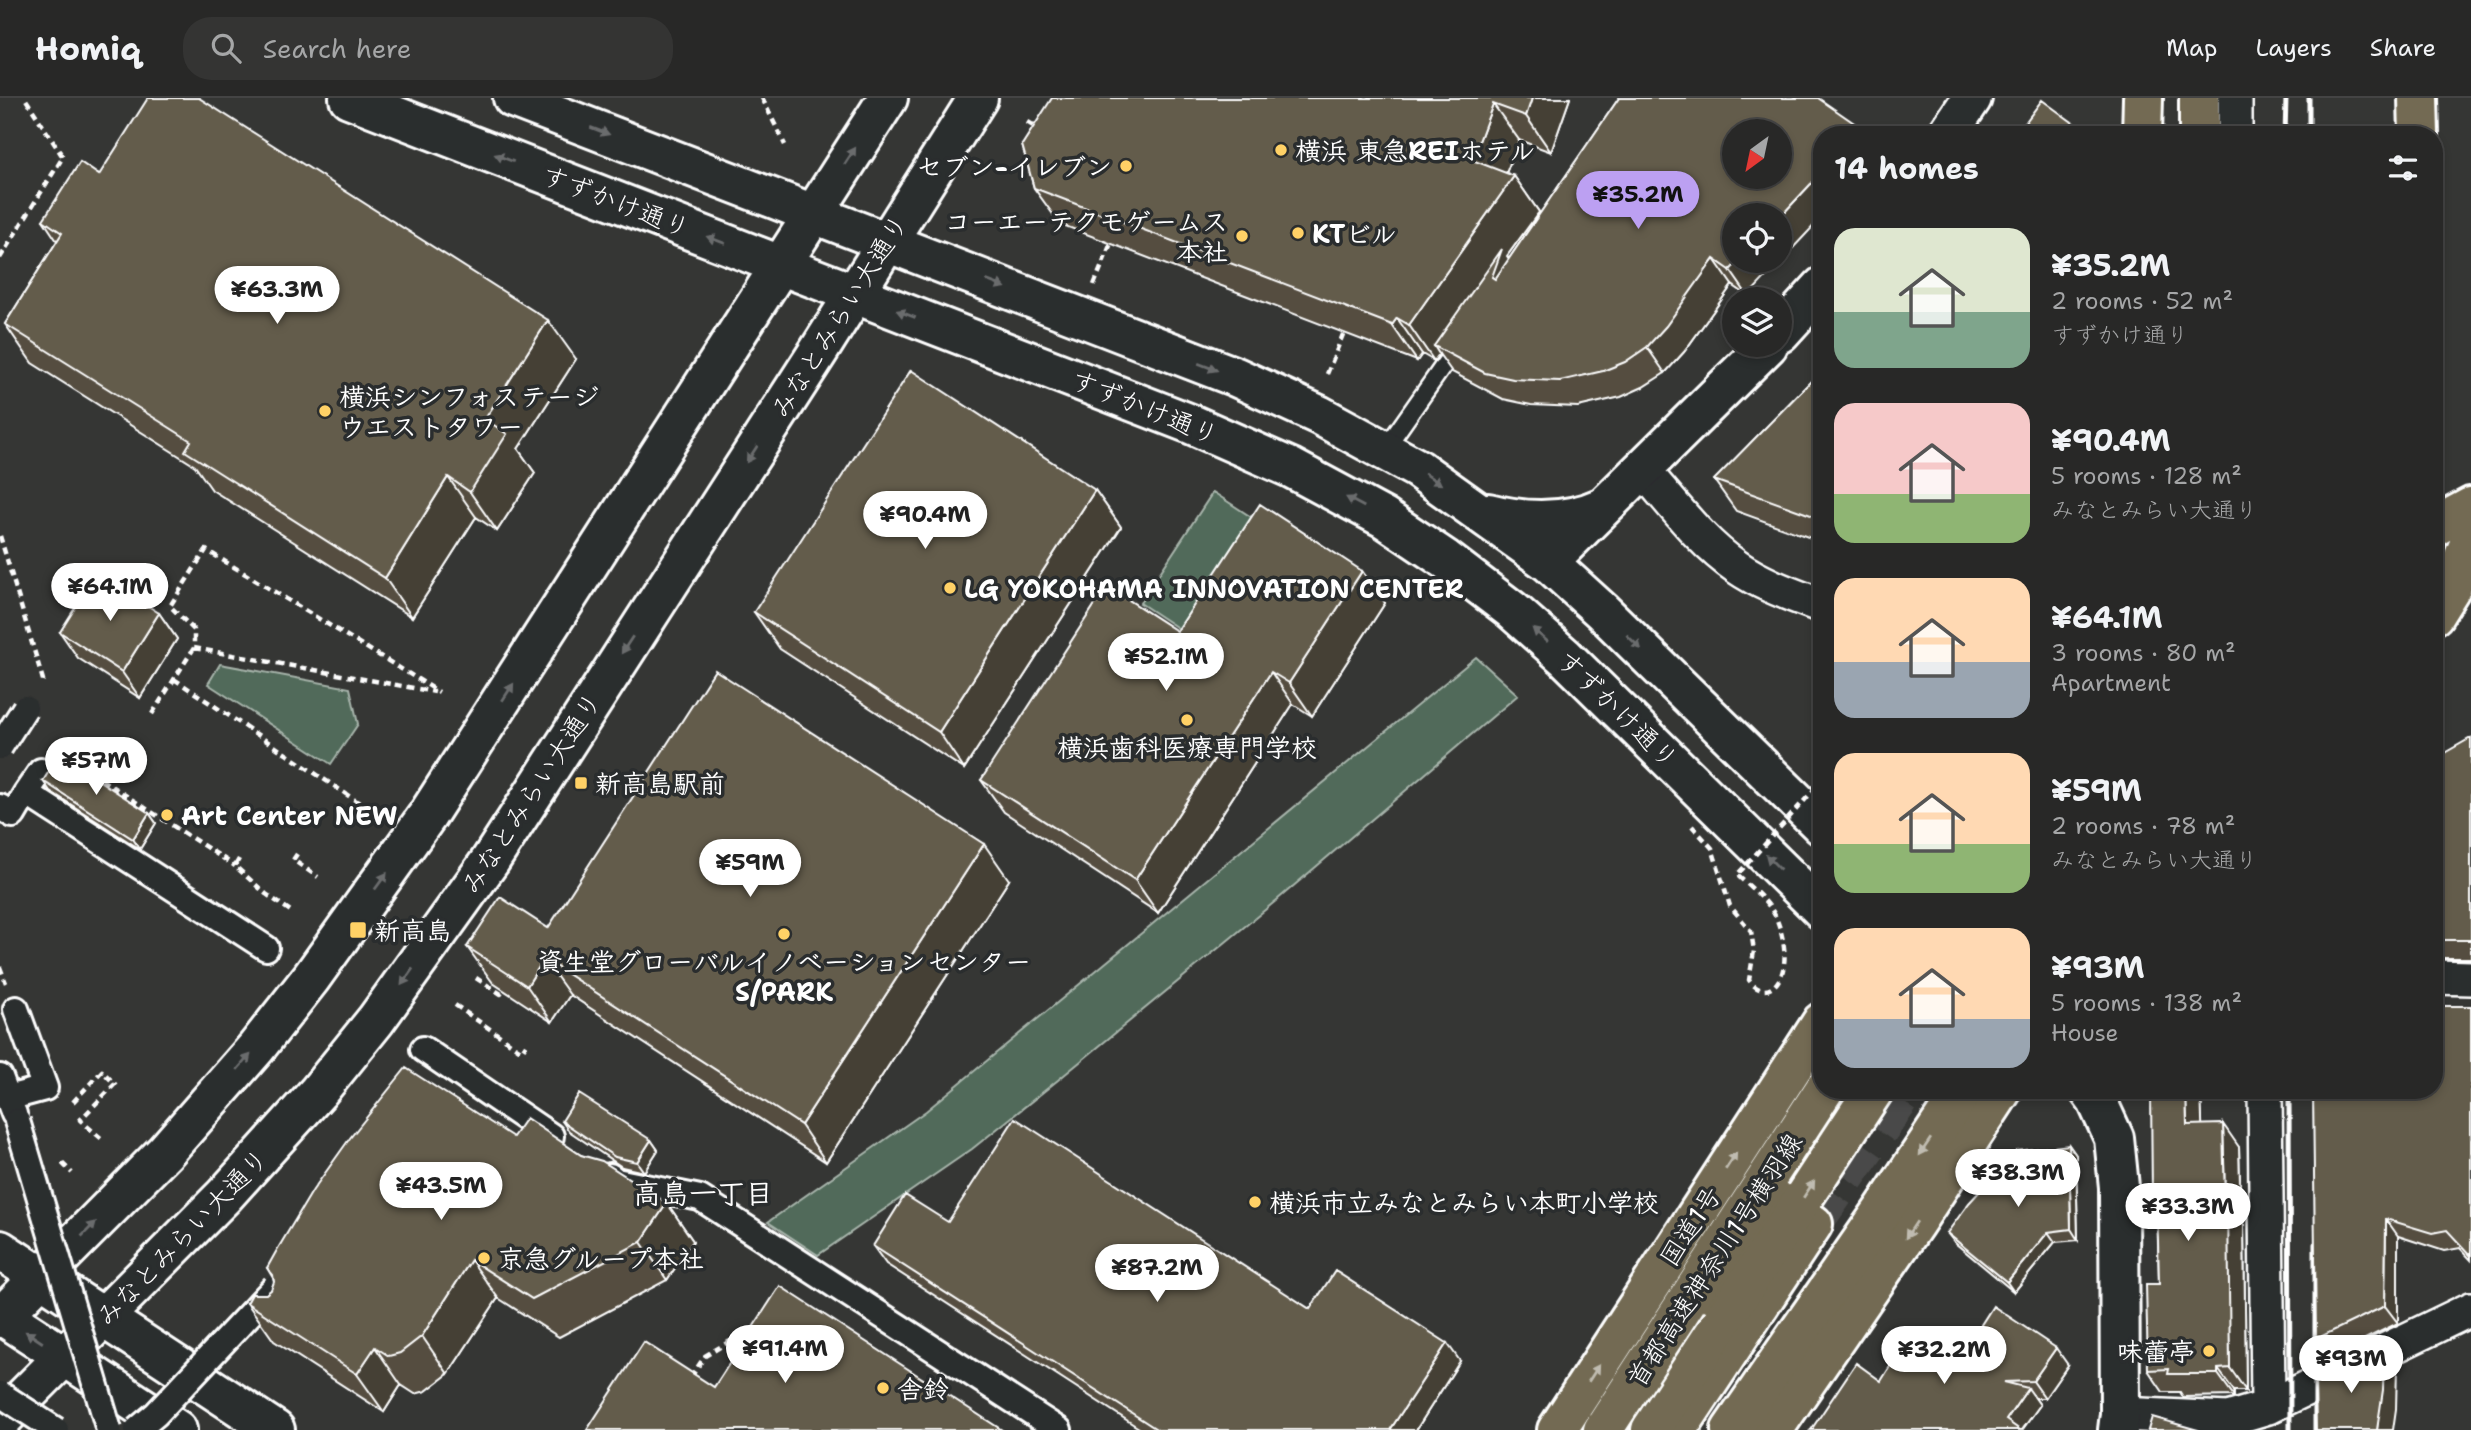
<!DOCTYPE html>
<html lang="en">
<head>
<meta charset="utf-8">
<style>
	:root { --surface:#282827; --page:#343433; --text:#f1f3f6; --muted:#a5a6a7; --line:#444; --accent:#bca0f2 }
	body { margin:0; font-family:"Shantell Sans","Klee One",sans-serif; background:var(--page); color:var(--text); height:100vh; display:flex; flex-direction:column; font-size:26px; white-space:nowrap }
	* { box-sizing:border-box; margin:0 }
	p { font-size:23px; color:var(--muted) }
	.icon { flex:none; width:38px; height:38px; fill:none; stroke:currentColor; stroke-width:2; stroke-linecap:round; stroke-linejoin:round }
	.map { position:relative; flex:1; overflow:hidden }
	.side { position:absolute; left:1813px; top:28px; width:630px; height:973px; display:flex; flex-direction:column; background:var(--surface); border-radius:28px; box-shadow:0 4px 10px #0003,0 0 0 2px var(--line) }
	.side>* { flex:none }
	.needle { width:46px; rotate:213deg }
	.fabs { position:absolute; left:1722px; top:21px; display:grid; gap:14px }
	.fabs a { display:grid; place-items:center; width:70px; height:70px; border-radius:50%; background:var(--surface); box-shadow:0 4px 10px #0003,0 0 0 2px var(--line); font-size:35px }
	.price { position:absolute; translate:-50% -60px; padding:0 16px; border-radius:24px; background:#fff; color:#222; font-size:23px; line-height:46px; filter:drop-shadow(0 2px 4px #0008) }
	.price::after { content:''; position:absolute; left:50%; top:42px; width:21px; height:16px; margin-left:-10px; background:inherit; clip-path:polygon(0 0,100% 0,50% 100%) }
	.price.active { background:var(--accent); color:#111 }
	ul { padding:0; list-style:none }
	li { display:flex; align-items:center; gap:21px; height:175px; padding:0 21px }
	li span { display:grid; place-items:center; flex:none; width:196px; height:140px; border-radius:21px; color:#555 }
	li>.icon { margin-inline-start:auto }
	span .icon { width:84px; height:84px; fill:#fffc; stroke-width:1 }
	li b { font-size:30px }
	h2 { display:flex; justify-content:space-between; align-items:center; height:84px; padding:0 21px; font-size:30px }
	header { display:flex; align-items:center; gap:42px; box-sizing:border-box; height:98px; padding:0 35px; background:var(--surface); border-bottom:2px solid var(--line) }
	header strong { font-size:33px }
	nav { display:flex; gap:38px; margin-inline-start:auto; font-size:24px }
	.search { width:490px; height:63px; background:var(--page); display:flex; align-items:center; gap:18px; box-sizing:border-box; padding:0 24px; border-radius:28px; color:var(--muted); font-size:26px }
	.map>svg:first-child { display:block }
</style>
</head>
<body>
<header>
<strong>Homiq</strong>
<div class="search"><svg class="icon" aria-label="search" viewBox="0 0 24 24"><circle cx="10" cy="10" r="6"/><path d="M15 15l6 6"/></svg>Search here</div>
<nav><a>Map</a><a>Layers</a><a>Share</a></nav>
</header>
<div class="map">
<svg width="2471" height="1332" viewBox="0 0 2471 1332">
	<rect width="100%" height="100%" fill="#353634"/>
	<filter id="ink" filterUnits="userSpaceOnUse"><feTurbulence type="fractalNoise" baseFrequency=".0143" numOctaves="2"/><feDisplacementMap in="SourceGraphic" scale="14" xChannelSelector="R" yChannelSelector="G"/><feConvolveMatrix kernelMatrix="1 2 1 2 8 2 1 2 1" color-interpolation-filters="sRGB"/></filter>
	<g filter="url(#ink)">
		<path fill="#516b5a" stroke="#a8b5ac" stroke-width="2" d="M1213,394L1274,434L1202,546L1140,505Z
			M1476,559L1518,597L1277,802L1058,982L972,1051L818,1157L768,1124L926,1013Z
			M220,566L350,590L358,626L331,666L208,586Z"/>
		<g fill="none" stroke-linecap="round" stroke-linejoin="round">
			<path stroke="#494a48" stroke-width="38" stroke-dasharray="38 19" stroke-linecap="butt" d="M1813,1126L1907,992"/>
			<g stroke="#fff" stroke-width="21">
				<path id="service" d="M1385,351L1458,247"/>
			</g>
			<g stroke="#fff" stroke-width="30">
				<path id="pedestrian" d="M41,673L26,695L266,850
					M0,709L13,717L26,695
					M423,951L551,1038
					M0,979L14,1016
					M8,1000L45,990L16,911
					M610,1078L616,1083L700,1100L1059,1332"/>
			</g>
			<g stroke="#fff" stroke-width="38">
				<path id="minor" d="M2235,0V37
					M1642,371C1672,404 1700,444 1737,469C1763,487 1793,497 1822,508
					M2434,879L2471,880
					M2265,992L2268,1309
					M2120,1316L2228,1321L2268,1309L2471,1211"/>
			</g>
			<g stroke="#fff" stroke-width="44">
				<path id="tertiary" d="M349,0L1191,326L1291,370L1384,420L1445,461L1512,512L1565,559L1822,812
					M513,0L1236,279L1319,317L1418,371L1548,464L1602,513L1822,728
					M1947,37L1972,0
					M1780,235L1822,189
					M1488,415C1527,425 1566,426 1603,409
					M1548,464L1768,247
					M2089,992L2097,1003L2114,1040L2119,1089L2120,1316L2118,1332
					M0,1152L275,1332
					M0,1216L177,1332
					M0,1220L165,1054L256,950L311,880L427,718L888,0
					M0,1323L224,1098L318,994L376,922L490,763L818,254L978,0"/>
			</g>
			<g stroke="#fff" stroke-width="44">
				<path id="trunk" d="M2418,0L2419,37
					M2434,429L2471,409
					M2434,517L2452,488L2471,441
					M1714,1196L1776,1102
					M1557,1332L1822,924
					M1677,1332L1813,1126
					M1773,1332L1915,1125L2002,992"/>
			</g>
			<g stroke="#fff" stroke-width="44">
				<path id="motorway" d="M2142,37L2143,0
					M2199,37V0
					M1603,1332L1824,992
					M1651,1332L1874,992
					M1731,1332L1883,1112L1963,992"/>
			</g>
			<path stroke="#fff" stroke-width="4.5" stroke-dasharray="7 5" stroke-linecap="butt" d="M762,0L785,47
				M1027,24L1038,31
				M0,160L63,59L25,0
				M1094,187L1111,145
				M1327,276L1344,234
				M0,438L43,582L40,586
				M194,550L435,594
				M174,581L364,708
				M152,616L194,550V532L170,508L206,452L439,594
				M71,662L235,768
				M297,756L293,762L318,779
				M239,761L235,768L266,796L292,814
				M0,869L6,885
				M476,880L501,896L504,892
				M455,907L522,953L526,947
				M73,1004L102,973L115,986L80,1022L102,1041
				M62,1065L72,1075
				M691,1279L705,1258L757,1227"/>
			<use href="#service" stroke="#2a2d2e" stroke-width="16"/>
			<use href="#pedestrian" stroke="#2a2d2e" stroke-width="24"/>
			<use href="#minor" stroke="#2a2d2e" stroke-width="33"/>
			<use href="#tertiary" stroke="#2a2d2e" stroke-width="38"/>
			<use href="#trunk" stroke="#736b52" stroke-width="38"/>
			<use href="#motorway" stroke="#736b52" stroke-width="38"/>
			<path stroke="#fff" stroke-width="5" d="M2285,37L2286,0
				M2309,37V0
				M2289,992L2290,1332
				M2315,1332V1146"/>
			<g stroke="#fff" stroke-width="30" stroke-linecap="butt">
				<path id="pedestrian-bridge" d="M0,649L25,610
					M17,1023L109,1332
					M0,1296L56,1332
					M137,1332L156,1316L275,1189"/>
			</g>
			<path stroke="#fff" stroke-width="4.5" stroke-dasharray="7 5" stroke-linecap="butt" d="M1692,728L1712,750L1730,808L1751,833L1754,853L1749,882C1765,904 1782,886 1784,866C1786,852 1782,835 1777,822C1770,804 1751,790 1737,777L1822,683"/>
			<use href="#pedestrian-bridge" stroke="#2a2d2e" stroke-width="24"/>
		</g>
		<path fill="#554e41" stroke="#fff" stroke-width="2" d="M1570,0L1551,54L1519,42L1506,75L1514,78L1539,114L1507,158L1509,161L1619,0L1748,198L1732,187L1684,254L1665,275L1643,289L1621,299L1578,309L1531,307L1503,301L1452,274L1439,256L1434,263L1422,256L1417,263L1060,126L1034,90L1022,47Z
			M99,77L576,261L518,351L535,375L497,433L476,419L412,519L212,392L195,368L32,265L5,226L57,143L43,122Z
			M1822,272V444L1736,413L1714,382Z
			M1095,392L1121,429L964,671L780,551L754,514Z
			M1362,473L1385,505L1312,618L1293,606L1158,815L1004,714L981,682L1177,533Z
			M159,515L177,541L140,600L78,560L60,534Z
			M2471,641V860H2440L2434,854V661Z
			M43,683L149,715L156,725L140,751L50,693Z
			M1009,782L826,1064L570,897L552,924L493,885L467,849L548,830Z
			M2471,908V1162L2460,1150L2444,1153L2398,1138V1225L2328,1259L2316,1241Z
			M2201,992L2202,1027L2239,1049L2241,1123L2244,1127L2246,1293H2234V1298L2183,1299L2180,1294H2163L2148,1272L2159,1186L2157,1106L2152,1099Z
			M562,1023L651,1042L658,1052L644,1074L622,1069L569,1033Z
			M513,1039L581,1057L667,1105L693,1143L667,1182L559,1239L498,1200L448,1276L426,1293L415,1296L401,1287L384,1314L274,1243L247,1205L266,1196L271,1192L274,1184L273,1180L267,1170Z
			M2069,1047L2076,1057L2078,1142L2055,1144L2014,1194L1955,1145L1947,1135Z
			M948,1124L1310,1211L1460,1263L1416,1332H1142L886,1166L873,1148Z
			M2068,1267L2045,1300H2035L2040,1307L2022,1332H1811L1881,1283L1947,1280Z"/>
		<path fill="#454035" stroke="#fff" stroke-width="2" d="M1532,0H1570L1551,54L1526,18Z
			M1493,6L1519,42L1497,98L1472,62Z
			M1857,27L1864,37H1850Z
			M2079,29L2085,37H2079Z
			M1822,74V119L1748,198L1730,172L1739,163H1780V119Z
			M1514,78L1539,114L1507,158L1520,177L1434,248L1439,256L1434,263L1409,227Z
			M1714,161L1732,187L1684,254L1665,275L1647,249Z
			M1397,220L1422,256L1417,263L1392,227Z
			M548,222L576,261L518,351L535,375L497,433L470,394L485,321Z
			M448,379L476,419L412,519L385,480Z
			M1095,392L1121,429L964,671L939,634Z
			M1362,473L1385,505L1312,618L1289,585Z
			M159,515L177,541L140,600L122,574Z
			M1271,574L1293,606L1158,815L1135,782Z
			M149,715L156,725L140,751L133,741Z
			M984,746L1009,782L826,1064L801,1027Z
			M544,861L570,897L552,924L527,888Z
			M2186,992H2201L2203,1050L2187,1027Z
			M2223,1026L2239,1049L2241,1123L2244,1127L2246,1293L2230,1270Z
			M651,1042L658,1052L644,1074L637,1064Z
			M2069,1047L2076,1057L2078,1142L2071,1131Z
			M667,1105L693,1143L667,1182L641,1144Z
			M2386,1121L2398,1138V1225L2385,1208Z
			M2048,1134L2055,1144L2014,1194L2007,1184Z
			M471,1162L498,1200L448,1276L422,1238Z
			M1447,1245L1460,1263L1416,1332H1390Z
			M375,1249L401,1287L384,1314L357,1276Z
			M2384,1249L2397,1268L2396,1311L2393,1332H2377Z
			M2056,1250L2068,1267L2045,1300L2033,1283Z
			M2218,1271L2234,1293V1298L2218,1276Z
			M2028,1290L2040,1307L2022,1332H2013L2006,1322Z"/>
		<path fill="#635b4c" stroke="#fff" stroke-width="2" fill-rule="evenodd" d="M148,0H199L548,222L485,321L507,336L470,394L448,379L385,480L185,353L191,343L5,226L62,135L43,122L80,64L99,77Z
			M1052,0H1532L1526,18L1493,6L1472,62L1514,78L1409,227L1397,220L1392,227L1034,90L1022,47Z
			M1619,0H1818L1857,27L1850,37H1822V74L1780,119V117H1734V163H1739L1730,172L1714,161L1666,228L1647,249L1625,264L1603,273L1560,283L1513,281L1485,275L1434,248L1502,151L1492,179L1495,181ZM1734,33H1780V79H1734Z
			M2042,2L2079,29V37H2016Z
			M911,272L1095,392L939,634L754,514Z
			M1822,272V421L1714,382Z
			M1260,406L1362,473L1289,585L1271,574L1135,782L981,682L1107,488L1177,533Z
			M97,475L159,515L122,574L60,534Z
			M715,572L984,746L801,1027L544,861L527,888L467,849L500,799L548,830Z
			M2469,641H2471V842H2434V661Z
			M59,657L149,715L133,741L43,683Z
			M2434,908H2471V1158L2447,1132L2432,1135L2386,1121L2385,1208L2316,1241L2313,992H2434Z
			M406,970L513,1039L526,1020L581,1057L602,1063L667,1105L641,1144L532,1201L471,1162L422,1238L400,1255L389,1258L375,1249L357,1276L247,1205L252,1196H266L271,1192L274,1184L273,1177L267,1170L277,1152L313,1092L350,1040Z
			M2151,992H2186L2187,1027L2223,1026L2225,1105H2228L2230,1270L2218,1271V1276H2168L2169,1271L2148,1272L2146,1186H2159L2157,1099H2152Z
			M579,996L651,1042L637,1064L615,1059L562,1023Z
			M1015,1020L1310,1211L1335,1173L1447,1245L1390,1332H1158L873,1148L905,1097L948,1124Z
			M2069,1047L2071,1131L2048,1134L2007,1184L1947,1135L1969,1105L2017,1053Z
			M780,1188L1002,1332H587L644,1244L714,1289Z
			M1993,1208L2056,1250L2033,1283L2004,1284L2028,1290L2006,1322L2020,1332H1811L1856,1265L1881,1283L1903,1248L1947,1280Z
			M2384,1249L2383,1292L2377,1332H2316L2315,1282Z
			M2152,1319L2198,1332H2148Z"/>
		<defs><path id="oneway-solid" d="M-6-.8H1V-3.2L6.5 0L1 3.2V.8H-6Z" transform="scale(1.75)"/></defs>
		<g fill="#6a6c6d">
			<use href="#oneway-solid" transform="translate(600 33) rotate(21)"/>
			<use href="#oneway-solid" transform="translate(850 58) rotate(-57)"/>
			<use href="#oneway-solid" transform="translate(504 60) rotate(-159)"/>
			<use href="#oneway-solid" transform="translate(716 142) rotate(-159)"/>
			<use href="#oneway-solid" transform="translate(996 186) rotate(21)"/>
			<use href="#oneway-solid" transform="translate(906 216) rotate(-159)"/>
			<use href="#oneway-solid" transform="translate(1208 269) rotate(21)"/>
			<use href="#oneway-solid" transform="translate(752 356) rotate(123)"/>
			<use href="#oneway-solid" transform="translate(1433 381) rotate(34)"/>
			<use href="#oneway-solid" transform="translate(1355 404) rotate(-152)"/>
			<use href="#oneway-solid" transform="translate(1540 537) rotate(-139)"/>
			<use href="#oneway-solid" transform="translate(1634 544) rotate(44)"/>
			<use href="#oneway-solid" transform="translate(627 547) rotate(123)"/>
			<use href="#oneway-solid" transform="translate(508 594) rotate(-57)"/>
			<use href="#oneway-solid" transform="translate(1773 764) rotate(-135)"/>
			<use href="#oneway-solid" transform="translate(381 783) rotate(-54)"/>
			<use href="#oneway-solid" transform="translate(407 879) rotate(125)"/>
			<use href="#oneway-solid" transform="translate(244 964) rotate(-49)"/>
			<use href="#oneway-solid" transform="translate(89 1131) rotate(-45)"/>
			<use href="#oneway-solid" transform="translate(34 1239) rotate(-147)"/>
		</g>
		<g fill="#c0bcb1">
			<use href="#oneway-solid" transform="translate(1925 1049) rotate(124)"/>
			<use href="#oneway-solid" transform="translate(1731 1063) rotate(-57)"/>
			<use href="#oneway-solid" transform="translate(1809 1091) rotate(-57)"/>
			<use href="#oneway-solid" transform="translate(1911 1132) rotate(124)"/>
			<use href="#oneway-solid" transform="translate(1594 1275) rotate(-57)"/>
		</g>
	</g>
	<g fill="#ffd166" stroke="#2a2d2e" stroke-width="2.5">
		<circle cx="1281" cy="52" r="7"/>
		<circle cx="1126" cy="68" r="7"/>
		<circle cx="1298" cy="135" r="7"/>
		<circle cx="1242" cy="138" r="7"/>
		<circle cx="325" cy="313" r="7"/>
		<circle cx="950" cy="490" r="7"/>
		<circle cx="1187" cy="622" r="7"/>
		<rect x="574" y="678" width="14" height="14" rx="3.5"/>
		<circle cx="167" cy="717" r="7"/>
		<rect x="349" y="823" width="18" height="18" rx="3.5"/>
		<circle cx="784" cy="836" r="7"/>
		<circle cx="1255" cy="1104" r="7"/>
		<circle cx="484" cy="1160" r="7"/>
		<circle cx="2209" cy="1253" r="7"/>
		<circle cx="883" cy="1290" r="7"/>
	</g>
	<g text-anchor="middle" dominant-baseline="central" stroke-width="7" stroke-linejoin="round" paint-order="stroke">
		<g font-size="26" font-weight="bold" fill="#fff" stroke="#2a2d2e" text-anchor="start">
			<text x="1295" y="52">横浜 東急REIホテル</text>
			<text x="1112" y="68" text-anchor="end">セブン-イレブン</text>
			<text x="1228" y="123" text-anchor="end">コーエーテクモゲームス<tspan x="1228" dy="30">本社</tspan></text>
			<text x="1312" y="135">KTビル</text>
			<text x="339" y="298">横浜シンフォステージ<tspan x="339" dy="30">ウエストタワー</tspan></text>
			<text x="964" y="490">LG YOKOHAMA INNOVATION CENTER</text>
			<text x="1187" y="649" text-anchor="middle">横浜歯科医療専門学校</text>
			<text x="595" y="685">新高島駅前</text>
			<text x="181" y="717">Art Center NEW</text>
			<text x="374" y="832">新高島</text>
			<text x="784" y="863" text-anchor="middle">資生堂グローバルイノベーションセンター<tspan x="784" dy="30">S/PARK</tspan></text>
			<text x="1269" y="1104">横浜市立みなとみらい本町小学校</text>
			<text x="498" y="1160">京急グループ本社</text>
			<text x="2195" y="1253" text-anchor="end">味蕾亭</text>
			<text x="897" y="1290">舎鈴</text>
		</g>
		<g font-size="26" fill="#fff" stroke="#2a2d2e">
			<text transform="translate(616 103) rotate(21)">すずかけ通り</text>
			<text transform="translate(839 218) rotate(-58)">みなとみらい大通り</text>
			<text transform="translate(1145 309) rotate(22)">すずかけ通り</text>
			<text transform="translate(1618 611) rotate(44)">すずかけ通り</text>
			<text transform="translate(531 695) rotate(-57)">みなとみらい大通り</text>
			<text transform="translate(1690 1128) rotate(-57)">国道1号</text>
			<text transform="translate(182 1139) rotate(-46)">みなとみらい大通り</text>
			<text transform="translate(1714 1162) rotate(-57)">首都高速神奈川1号横羽線</text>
		</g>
		<g font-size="28" font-weight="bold" fill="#fff" stroke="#2a2d2e">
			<text x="703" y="1095">高島一丁目</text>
		</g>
	</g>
</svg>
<div class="fabs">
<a><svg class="needle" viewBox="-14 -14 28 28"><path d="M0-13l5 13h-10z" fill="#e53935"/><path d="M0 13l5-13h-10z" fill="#a5a6a7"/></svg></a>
<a><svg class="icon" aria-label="locate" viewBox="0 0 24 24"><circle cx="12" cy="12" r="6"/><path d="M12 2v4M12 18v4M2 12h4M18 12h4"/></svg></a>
<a><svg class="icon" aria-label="layers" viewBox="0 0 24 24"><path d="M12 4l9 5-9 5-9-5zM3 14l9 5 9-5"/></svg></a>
</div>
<b class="price active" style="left:1638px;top:133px">¥35.2M</b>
<b class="price" style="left:277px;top:228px">¥63.3M</b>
<b class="price" style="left:925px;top:453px">¥90.4M</b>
<b class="price" style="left:110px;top:525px">¥64.1M</b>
<b class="price" style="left:1166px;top:595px">¥52.1M</b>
<b class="price" style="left:96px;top:699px">¥57M</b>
<b class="price" style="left:750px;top:801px">¥59M</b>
<b class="price" style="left:2018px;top:1111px">¥38.3M</b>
<b class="price" style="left:441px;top:1124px">¥43.5M</b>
<b class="price" style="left:2188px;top:1145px">¥33.3M</b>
<b class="price" style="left:1157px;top:1206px">¥87.2M</b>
<b class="price" style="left:785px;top:1287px">¥91.4M</b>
<b class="price" style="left:1944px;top:1288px">¥32.2M</b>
<b class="price" style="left:2351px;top:1297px">¥93M</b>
<section class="side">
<h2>14 homes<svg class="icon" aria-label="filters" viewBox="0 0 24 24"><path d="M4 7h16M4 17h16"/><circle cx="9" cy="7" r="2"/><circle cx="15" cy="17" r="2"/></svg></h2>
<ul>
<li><span style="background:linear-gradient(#dfe7d0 60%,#7fa58c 0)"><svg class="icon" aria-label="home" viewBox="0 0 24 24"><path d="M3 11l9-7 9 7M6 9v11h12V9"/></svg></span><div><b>¥35.2M</b><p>2 rooms · 52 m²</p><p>すずかけ通り</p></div></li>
<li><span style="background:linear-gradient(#f6c9c9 65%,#8fb573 0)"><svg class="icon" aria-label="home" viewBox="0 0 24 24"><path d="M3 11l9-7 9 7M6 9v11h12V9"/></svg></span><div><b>¥90.4M</b><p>5 rooms · 128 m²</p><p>みなとみらい大通り</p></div></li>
<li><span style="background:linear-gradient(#ffd9b3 60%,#9aa5b1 0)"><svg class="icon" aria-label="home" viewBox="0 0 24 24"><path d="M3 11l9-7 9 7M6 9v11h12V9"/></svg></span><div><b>¥64.1M</b><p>3 rooms · 80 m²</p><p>Apartment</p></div></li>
<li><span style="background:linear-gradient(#ffd9b3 65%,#8fb573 0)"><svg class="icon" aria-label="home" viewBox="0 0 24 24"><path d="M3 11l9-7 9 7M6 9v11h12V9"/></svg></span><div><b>¥59M</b><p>2 rooms · 78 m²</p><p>みなとみらい大通り</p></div></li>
<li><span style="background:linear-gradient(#ffd9b3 65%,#9aa5b1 0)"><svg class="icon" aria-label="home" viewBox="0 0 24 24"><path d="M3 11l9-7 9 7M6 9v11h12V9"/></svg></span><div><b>¥93M</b><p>5 rooms · 138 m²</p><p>House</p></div></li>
</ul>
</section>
</div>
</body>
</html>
